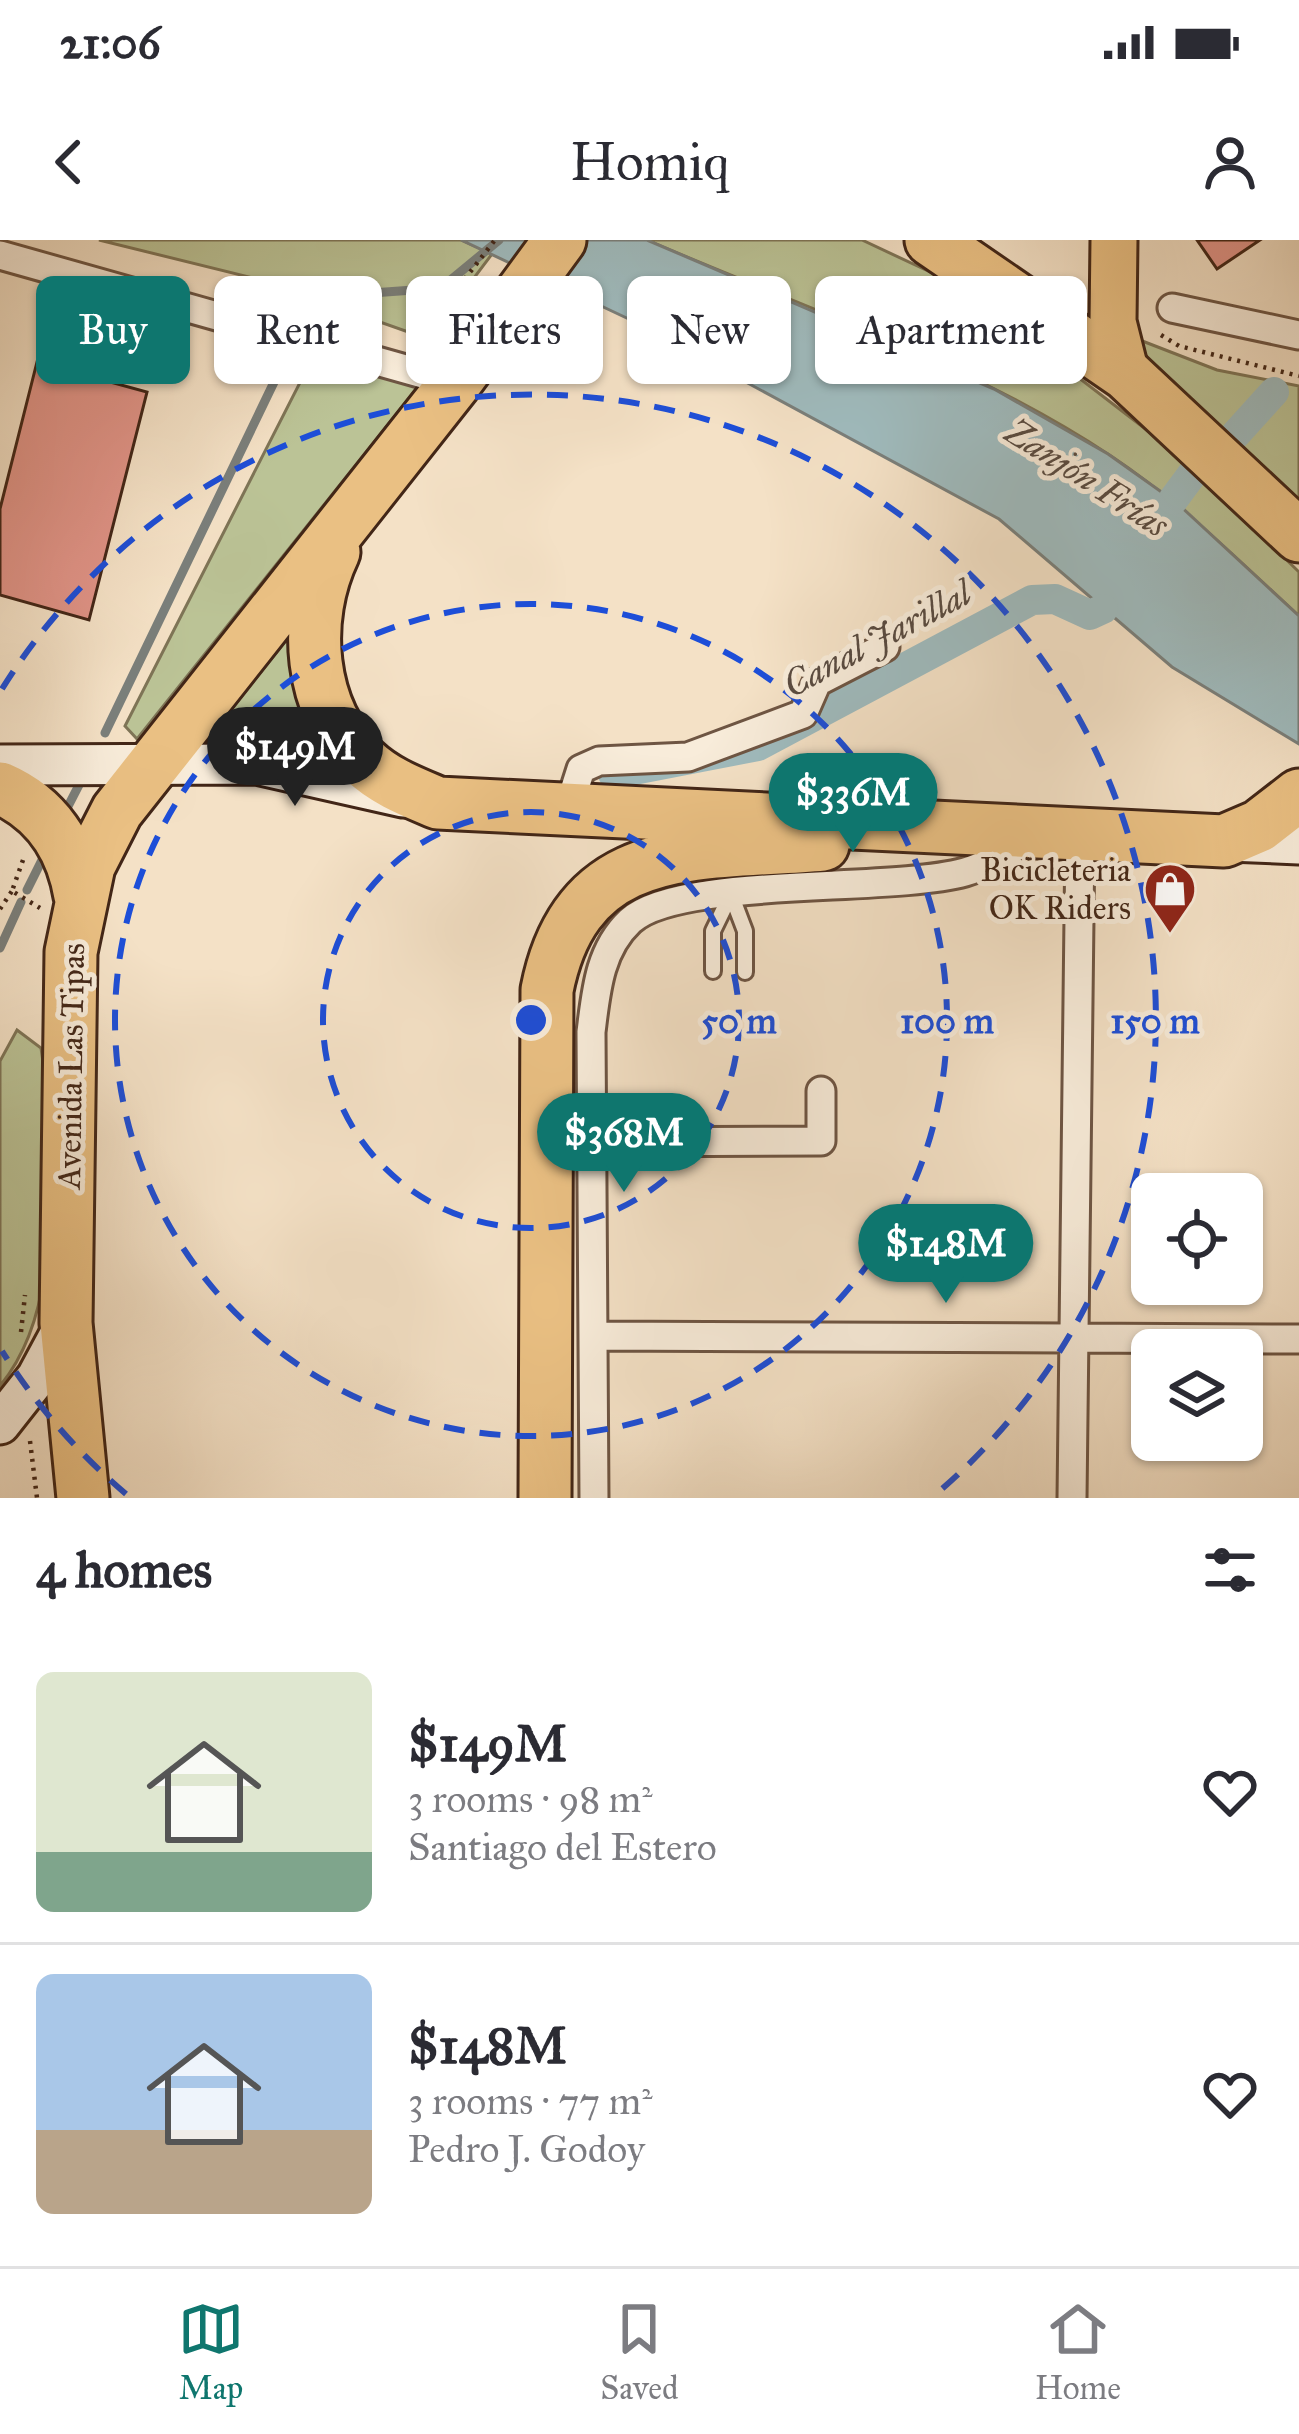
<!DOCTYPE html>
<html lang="en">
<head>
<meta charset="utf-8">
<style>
	:root { --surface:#fff; --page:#f2f2f3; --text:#2b2b33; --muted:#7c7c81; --line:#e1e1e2; --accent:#0f766e }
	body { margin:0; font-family:"IM FELL Great Primer",serif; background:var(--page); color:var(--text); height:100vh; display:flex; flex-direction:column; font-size:45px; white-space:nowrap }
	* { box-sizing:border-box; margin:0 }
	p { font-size:39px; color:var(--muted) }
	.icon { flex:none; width:66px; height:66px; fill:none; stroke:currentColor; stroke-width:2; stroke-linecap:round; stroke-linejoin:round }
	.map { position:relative; height:1258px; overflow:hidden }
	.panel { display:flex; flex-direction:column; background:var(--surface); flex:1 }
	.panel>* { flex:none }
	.banner { position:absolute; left:36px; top:36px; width:1227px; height:108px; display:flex; gap:24px }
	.fabs { position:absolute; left:1131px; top:933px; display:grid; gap:24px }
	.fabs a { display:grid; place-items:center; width:132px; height:132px; border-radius:18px; background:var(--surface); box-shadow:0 3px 9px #0004; font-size:60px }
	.price { position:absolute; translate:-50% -102px; padding:0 27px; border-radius:42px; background:var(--accent); color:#fff; font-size:39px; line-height:78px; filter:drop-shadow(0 3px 6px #0008) }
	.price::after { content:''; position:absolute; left:50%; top:72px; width:36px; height:27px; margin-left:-18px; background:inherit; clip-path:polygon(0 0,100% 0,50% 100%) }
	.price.selected { background:#222; color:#fff }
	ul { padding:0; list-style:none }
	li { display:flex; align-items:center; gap:36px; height:300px; padding:0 36px }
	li+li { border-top:3px solid var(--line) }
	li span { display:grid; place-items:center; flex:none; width:336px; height:240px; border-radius:18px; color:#555 }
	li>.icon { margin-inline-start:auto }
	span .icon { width:144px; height:144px; fill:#fffc; stroke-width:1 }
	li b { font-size:51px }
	h2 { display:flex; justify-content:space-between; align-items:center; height:144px; padding:0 36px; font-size:51px }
	.tag { padding:0 42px; border-radius:18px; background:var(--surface); box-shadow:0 3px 9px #0004; font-size:42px; line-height:108px }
	.tag.selected { background:var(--accent); color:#fff }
	.status { display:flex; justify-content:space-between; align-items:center; height:84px; padding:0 60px; background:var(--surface); direction:ltr }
	.status svg { height:33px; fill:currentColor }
	header { display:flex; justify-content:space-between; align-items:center; height:156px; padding:0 36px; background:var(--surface); font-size:54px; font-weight:600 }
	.tab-bar { display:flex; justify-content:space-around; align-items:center; height:168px; border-top:3px solid var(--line); background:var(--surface); font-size:33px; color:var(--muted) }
	.tab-bar a { display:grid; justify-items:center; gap:6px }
	.tab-bar .selected { color:var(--accent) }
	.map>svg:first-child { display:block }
</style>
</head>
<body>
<div class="status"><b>21:06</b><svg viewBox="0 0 49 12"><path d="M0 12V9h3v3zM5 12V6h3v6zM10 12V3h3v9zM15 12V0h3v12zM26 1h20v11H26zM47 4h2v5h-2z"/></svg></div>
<header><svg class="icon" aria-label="back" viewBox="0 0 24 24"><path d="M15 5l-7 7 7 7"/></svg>Homiq<svg class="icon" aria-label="person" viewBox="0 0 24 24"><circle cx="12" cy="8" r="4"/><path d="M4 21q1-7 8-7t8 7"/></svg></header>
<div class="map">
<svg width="1299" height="1258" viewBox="0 0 1299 1258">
	<rect width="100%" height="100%" fill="#f4e1c6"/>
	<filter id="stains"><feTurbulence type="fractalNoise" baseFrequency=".00167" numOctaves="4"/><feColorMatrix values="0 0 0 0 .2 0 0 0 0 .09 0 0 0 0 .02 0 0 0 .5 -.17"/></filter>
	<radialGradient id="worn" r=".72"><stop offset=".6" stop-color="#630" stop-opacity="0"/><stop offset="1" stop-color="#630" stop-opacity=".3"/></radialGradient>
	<path fill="#bbc396" stroke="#7e7456" stroke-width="3" d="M99,0H461L492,14L428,99L261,40Z
		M647,0H862L958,45L1178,214L1299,332V376C1238,320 1180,262 1111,216C970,122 801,67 647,0Z
		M1132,97L1217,130L1299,146V266L1147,126Z
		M313,117L418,147L137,499L125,486Z
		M296,388L342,521L266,506L201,507Z
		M17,790L41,808L46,843C45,943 66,1065 0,1146V821Z"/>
	<path fill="#9fbbbe" stroke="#7a7f7b" stroke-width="3" d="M461,0H647L994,149L1108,214L1177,263L1299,376V504L1172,427L999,279L633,81Z"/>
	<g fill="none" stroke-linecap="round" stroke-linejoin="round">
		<path stroke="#7a7f7b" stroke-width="9" d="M315,76L358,54L441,48L499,0
			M105,493L290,109
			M63,576L79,545
			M27,650L44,616
			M0,708L21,662"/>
		<path stroke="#9fbbbe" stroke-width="30" d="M1236,194L1274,152
			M1173,260L1193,233
			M613,534L758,506L1032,360L1055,359L1090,375L1103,369"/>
	</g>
	<path fill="#e09387" stroke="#422617" stroke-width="3" d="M1197,0H1260L1217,29Z
		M37,122L147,152L89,380L0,355V269Z"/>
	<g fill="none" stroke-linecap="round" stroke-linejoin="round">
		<g stroke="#6e5543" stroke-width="20">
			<path id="lane" d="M713,731V691L731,654L745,691V732"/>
		</g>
		<g stroke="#6e5543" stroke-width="33">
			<path id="street" d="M0,15L455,143
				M1172,68L1299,95
				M576,571L573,554L581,529L599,521L688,517L803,474L817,442L885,407
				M592,902L821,901V851
				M593,1096L1299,1099
				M594,1258L591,792C596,752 599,710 630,681C678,636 888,653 965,632C989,625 1009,611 1030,598
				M1072,1258L1080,595"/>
		</g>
		<g stroke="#422617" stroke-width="45">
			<path id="secondary" d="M0,525L256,524L403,557
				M1229,601L1299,604
				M0,1184L37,1137L66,1083"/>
		</g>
		<g stroke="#422617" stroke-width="51">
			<path id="primary" d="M1114,0L1113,82L1126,134"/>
		</g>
		<g stroke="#422617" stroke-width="57">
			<path id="highway" d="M931,0L1126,134L1299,296
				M334,312C302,379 308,469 364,522C385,542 412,552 438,563L1224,601L1259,586L1299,555
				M0,548C46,568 72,607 80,656
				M83,1258L66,1083L71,712L89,626L117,571L455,143L560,0
				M545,1258L547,750C577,597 698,616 823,605"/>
		</g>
		<path stroke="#422617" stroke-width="4.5" stroke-dasharray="3 6" stroke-linecap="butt" d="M1161,95L1179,106L1299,136
			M415,103L495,0
			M23,620L12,651L40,668
			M0,669L12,651
			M21,1092L25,1055
			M30,1201L37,1258"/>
		<use href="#lane" stroke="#f8ecda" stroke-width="14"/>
		<use href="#street" stroke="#f8ecda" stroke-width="27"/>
		<use href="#secondary" stroke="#f8ecda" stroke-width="39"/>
		<use href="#primary" stroke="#eac083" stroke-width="45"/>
		<use href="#highway" stroke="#eac083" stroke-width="51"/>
	</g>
	<g fill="none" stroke="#1d4ed8" stroke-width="6" stroke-dasharray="21 15">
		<circle cx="531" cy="780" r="208"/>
		<circle cx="531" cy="780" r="416"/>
		<path d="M126 1254A624 624 0 0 1 2 1111M2 449A624 624 0 1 1 936 1254"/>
	</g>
	<defs>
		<g id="shop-pin" transform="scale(2.7)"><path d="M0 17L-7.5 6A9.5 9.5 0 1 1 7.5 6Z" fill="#8f2418" stroke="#f8ecda"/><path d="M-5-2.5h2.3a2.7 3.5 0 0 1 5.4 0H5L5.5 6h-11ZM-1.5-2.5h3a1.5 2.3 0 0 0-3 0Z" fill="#fff"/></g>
	</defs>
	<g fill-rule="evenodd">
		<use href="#shop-pin" x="1170" y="649"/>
	</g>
	<g text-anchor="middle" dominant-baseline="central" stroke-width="10" stroke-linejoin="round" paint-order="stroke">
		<g font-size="33" fill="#422617" stroke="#f8ecda" text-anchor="end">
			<text x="1131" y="630">Bicicleteria<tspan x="1131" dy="38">OK Riders</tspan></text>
		</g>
		<g font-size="33" fill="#422617" stroke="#f8ecda">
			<text transform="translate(71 826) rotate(-89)">Avenida Las Tipas</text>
		</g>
		<g font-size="36" font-style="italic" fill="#594b41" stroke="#f8ecda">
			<text transform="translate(1087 238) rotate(33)">Zanjón Frías</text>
			<text transform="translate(877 399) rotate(-28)">Canal Jarillal</text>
		</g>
	</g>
	<circle cx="531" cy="780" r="18" fill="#1d4ed8" stroke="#f8ecda" stroke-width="6"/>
	<g font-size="36" text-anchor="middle" font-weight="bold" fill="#1d4ed8" stroke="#f8ecda" stroke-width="10" stroke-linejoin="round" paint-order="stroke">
		<text x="739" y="793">50 m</text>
		<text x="947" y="793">100 m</text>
		<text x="1155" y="793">150 m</text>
	</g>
	<rect width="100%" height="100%" filter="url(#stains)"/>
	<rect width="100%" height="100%" fill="url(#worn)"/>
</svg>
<div class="fabs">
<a><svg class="icon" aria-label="locate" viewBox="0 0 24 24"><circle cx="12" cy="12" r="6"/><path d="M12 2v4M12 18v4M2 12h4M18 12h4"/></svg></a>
<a><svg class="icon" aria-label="layers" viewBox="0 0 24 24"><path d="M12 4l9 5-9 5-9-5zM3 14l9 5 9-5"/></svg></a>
</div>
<b class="price selected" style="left:295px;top:569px">$149M</b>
<b class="price" style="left:853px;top:615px">$336M</b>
<b class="price" style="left:624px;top:955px">$368M</b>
<b class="price" style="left:946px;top:1066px">$148M</b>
<div class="banner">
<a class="tag selected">Buy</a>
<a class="tag">Rent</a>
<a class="tag">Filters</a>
<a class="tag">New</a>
<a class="tag">Apartment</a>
</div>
</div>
<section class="panel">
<h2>4 homes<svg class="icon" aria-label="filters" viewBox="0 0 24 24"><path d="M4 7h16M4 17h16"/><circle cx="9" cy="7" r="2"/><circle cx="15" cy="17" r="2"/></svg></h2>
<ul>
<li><span style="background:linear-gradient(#dfe7d0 75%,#7fa58c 0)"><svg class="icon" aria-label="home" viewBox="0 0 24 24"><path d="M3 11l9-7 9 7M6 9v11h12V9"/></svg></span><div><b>$149M</b><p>3 rooms · 98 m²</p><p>Santiago del Estero</p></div><svg class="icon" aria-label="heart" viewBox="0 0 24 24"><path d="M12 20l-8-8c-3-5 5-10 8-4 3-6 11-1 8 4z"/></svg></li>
<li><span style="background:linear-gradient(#a9c7e8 65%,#b9a48a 0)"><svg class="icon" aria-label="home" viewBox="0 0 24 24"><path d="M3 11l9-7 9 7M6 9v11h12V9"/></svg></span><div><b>$148M</b><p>3 rooms · 77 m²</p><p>Pedro J. Godoy</p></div><svg class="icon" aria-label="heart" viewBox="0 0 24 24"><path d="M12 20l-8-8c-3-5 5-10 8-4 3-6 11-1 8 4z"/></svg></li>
</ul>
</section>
<nav class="tab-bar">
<a class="selected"><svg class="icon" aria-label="map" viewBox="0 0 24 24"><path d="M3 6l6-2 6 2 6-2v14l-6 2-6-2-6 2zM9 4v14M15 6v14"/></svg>Map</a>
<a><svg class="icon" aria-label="saved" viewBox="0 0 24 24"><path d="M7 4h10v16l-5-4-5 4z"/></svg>Saved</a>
<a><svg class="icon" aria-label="home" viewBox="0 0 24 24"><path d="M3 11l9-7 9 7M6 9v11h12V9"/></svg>Home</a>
</nav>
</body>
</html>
